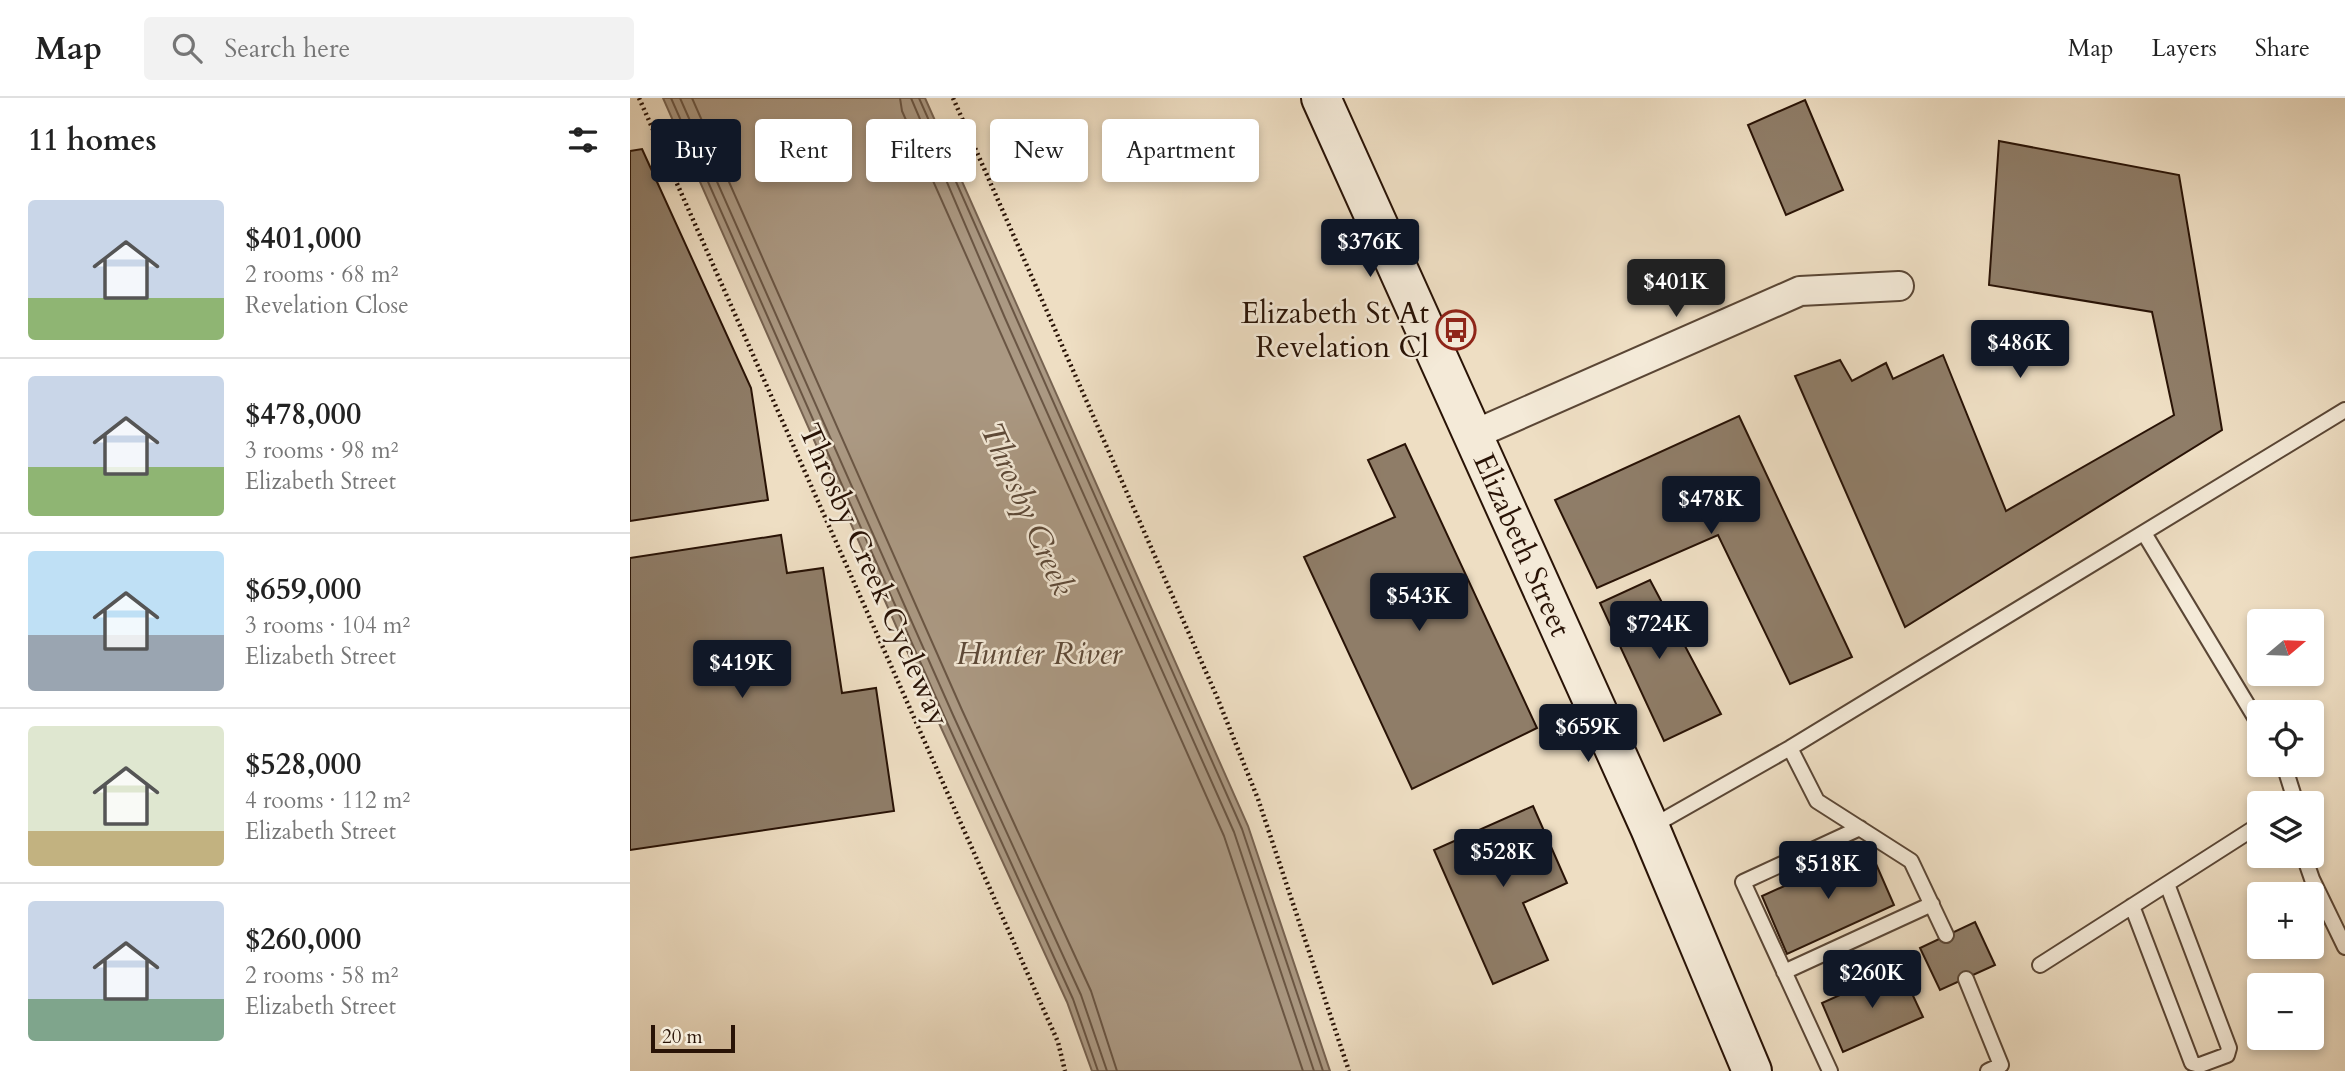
<!DOCTYPE html>
<html lang="en">
<head>
<meta charset="utf-8">
<style>
	:root { --surface:#fff; --page:#f2f2f2; --text:#222; --muted:#767676; --line:#e0e0e0; --accent:#111827 }
	body { margin:0; font-family:Cardo,serif; background:var(--page); color:var(--text); height:100vh; display:flex; flex-direction:column; font-size:26px; white-space:nowrap }
	* { box-sizing:border-box; margin:0 }
	p { font-size:23px; color:var(--muted) }
	.icon { flex:none; width:38px; height:38px; fill:none; stroke:currentColor; stroke-width:2; stroke-linecap:round; stroke-linejoin:round }
	.map { position:relative; flex:1; overflow:hidden }
	.panel { display:flex; flex-direction:column; background:var(--surface); width:630px }
	.panel>* { flex:none }
	.hud { position:absolute; left:21px; top:21px; width:665px; height:63px; display:flex; gap:14px }
	.needle { width:46px; rotate:71deg }
	.tools { position:absolute; left:1617px; top:511px; display:grid; gap:14px }
	.tools a { display:grid; place-items:center; width:77px; height:77px; border-radius:7px; background:var(--surface); box-shadow:0 4px 10px #0003; font-size:35px }
	.scale { position:absolute; left:21px; bottom:18px; width:84px; box-sizing:border-box; padding-left:7px; border:4px solid #291306; border-top:0; font-size:19px; line-height:24px; white-space:nowrap; color:#291306; -webkit-text-stroke:5px #f4ead8; paint-order:stroke }
	.price { position:absolute; translate:-50% -60px; padding:0 16px; border-radius:7px; background:var(--accent); color:#fff; font-size:23px; line-height:46px; filter:drop-shadow(0 2px 4px #0008) }
	.price::after { content:''; position:absolute; left:50%; top:42px; width:21px; height:16px; margin-left:-10px; background:inherit; clip-path:polygon(0 0,100% 0,50% 100%) }
	.price.active { background:#222; color:#fff }
	ul { padding:0; list-style:none }
	li { display:flex; align-items:center; gap:21px; height:175px; padding:0 28px }
	li+li { border-top:2px solid var(--line) }
	li span { display:grid; place-items:center; flex:none; width:196px; height:140px; border-radius:7px; color:#555 }
	li>.icon { margin-inline-start:auto }
	span .icon { width:84px; height:84px; fill:#fffc; stroke-width:1 }
	li b { font-size:30px }
	h2 { display:flex; justify-content:space-between; align-items:center; height:84px; padding:0 28px; font-size:30px }
	.chip { padding:0 24px; border-radius:7px; background:var(--surface); box-shadow:0 4px 10px #0003; font-size:24px; line-height:63px }
	.chip.active { background:var(--accent); color:#fff }
	header { display:flex; align-items:center; gap:42px; box-sizing:border-box; height:98px; padding:0 35px; background:var(--surface); border-bottom:2px solid var(--line) }
	header strong { font-size:33px }
	nav { display:flex; gap:38px; margin-inline-start:auto; font-size:24px }
	.search { width:490px; height:63px; background:var(--page); display:flex; align-items:center; gap:18px; box-sizing:border-box; padding:0 24px; border-radius:7px; color:var(--muted); font-size:26px }
	main { display:flex; flex:1; min-height:0 }
	.map>svg:first-child { display:block }
</style>
</head>
<body>
<header>
<strong>Map</strong>
<div class="search"><svg class="icon" aria-label="search" viewBox="0 0 24 24"><circle cx="10" cy="10" r="6"/><path d="M15 15l6 6"/></svg>Search here</div>
<nav><a>Map</a><a>Layers</a><a>Share</a></nav>
</header>
<main>
<section class="panel">
<h2>11 homes<svg class="icon" aria-label="filters" viewBox="0 0 24 24"><path d="M4 7h16M4 17h16"/><circle cx="9" cy="7" r="2"/><circle cx="15" cy="17" r="2"/></svg></h2>
<ul>
<li><span style="background:linear-gradient(#c9d6e8 70%,#8fb573 0)"><svg class="icon" aria-label="home" viewBox="0 0 24 24"><path d="M3 11l9-7 9 7M6 9v11h12V9"/></svg></span><div><b>$401,000</b><p>2 rooms · 68 m²</p><p>Revelation Close</p></div></li>
<li><span style="background:linear-gradient(#c9d6e8 65%,#8fb573 0)"><svg class="icon" aria-label="home" viewBox="0 0 24 24"><path d="M3 11l9-7 9 7M6 9v11h12V9"/></svg></span><div><b>$478,000</b><p>3 rooms · 98 m²</p><p>Elizabeth Street</p></div></li>
<li><span style="background:linear-gradient(#bfe0f5 60%,#9aa5b1 0)"><svg class="icon" aria-label="home" viewBox="0 0 24 24"><path d="M3 11l9-7 9 7M6 9v11h12V9"/></svg></span><div><b>$659,000</b><p>3 rooms · 104 m²</p><p>Elizabeth Street</p></div></li>
<li><span style="background:linear-gradient(#dfe7d0 75%,#c2b280 0)"><svg class="icon" aria-label="home" viewBox="0 0 24 24"><path d="M3 11l9-7 9 7M6 9v11h12V9"/></svg></span><div><b>$528,000</b><p>4 rooms · 112 m²</p><p>Elizabeth Street</p></div></li>
<li><span style="background:linear-gradient(#c9d6e8 70%,#7fa58c 0)"><svg class="icon" aria-label="home" viewBox="0 0 24 24"><path d="M3 11l9-7 9 7M6 9v11h12V9"/></svg></span><div><b>$260,000</b><p>2 rooms · 58 m²</p><p>Elizabeth Street</p></div></li>
</ul>
</section>
<div class="map">
<svg width="1715" height="973" viewBox="0 0 1715 973">
	<rect width="100%" height="100%" fill="#eedec3"/>
	<filter id="stains"><feTurbulence type="fractalNoise" baseFrequency=".00286" numOctaves="4"/><feColorMatrix values="0 0 0 0 .2 0 0 0 0 .09 0 0 0 0 .02 0 0 0 .5 -.17"/></filter>
	<radialGradient id="worn" r=".72"><stop offset=".6" stop-color="#630" stop-opacity="0"/><stop offset="1" stop-color="#630" stop-opacity=".3"/></radialGradient>
	<path fill="#ab9983" stroke="#776351" stroke-width="2" d="M33,0H295L618,728L700,973H462L437,904L308,623Z"/>
	<g fill="none" stroke-linecap="round" stroke-linejoin="round">
		<path stroke="#6a5644" stroke-width="2" d="M41,0L315,620L443,901L468,973
			M50,0L323,617L451,897L477,973
			M62,0L332,612L461,893L487,973
			M270,0L272,13L594,738L673,973
			M281,0L375,220L604,734L684,973
			M289,0L612,731L693,973"/>
	</g>
	<path fill="#8f7d68" stroke="#291306" stroke-width="2" d="M1175,2L1213,92L1156,117L1118,27Z
		M1369,43L1549,77L1592,332L1275,529L1165,278L1210,262L1222,283L1256,265L1263,281L1313,257L1376,413L1544,317L1522,214L1359,187Z
		M12,51L121,290L138,402L0,423V53Z
		M1109,318L1222,559L1160,586L1088,437L967,490L925,402Z
		M775,346L907,630L782,691L674,459L765,419L738,362Z
		M151,437L157,475L193,470L212,595L246,590L264,713L0,752V460Z
		M1020,482L1091,616L1034,643L970,505Z
		M903,708L937,785L893,805L918,862L863,886L804,752Z
		M1239,750L1264,807L1157,856L1132,798Z
		M1345,824L1365,867L1310,892L1290,850Z
		M1270,870L1293,919L1213,954L1192,905Z"/>
	<g fill="none" stroke-linecap="round" stroke-linejoin="round">
		<g stroke="#5a4635" stroke-width="18">
			<path id="service" d="M1514,435L1629,626
				M1160,650L1187,703L1281,763L1316,837
				M1654,667L1666,705
				M1021,729L1160,650L1715,312
				M1674,758L1682,781L1715,849
				M1502,808L1562,965L1570,967L1597,957L1599,950L1537,786
				M1410,867L1629,727
				M1154,874L1302,806
				M1336,881L1371,967L1358,973
				M1200,973L1113,784L1230,730"/>
		</g>
		<g stroke="#5a4635" stroke-width="32">
			<path id="minor" d="M843,337L1170,193L1269,188"/>
		</g>
		<g stroke="#291306" stroke-width="42">
			<path id="secondary" d="M691,0L1020,730L1122,973"/>
		</g>
		<path stroke="#291306" stroke-width="4.5" stroke-dasharray="2 3.5" stroke-linecap="butt" d="M9,0L428,944L435,973
			M323,0L587,599L628,701L719,973"/>
		<use href="#service" stroke="#f4ead8" stroke-width="14"/>
		<use href="#minor" stroke="#f4ead8" stroke-width="28"/>
		<use href="#secondary" stroke="#f4ead8" stroke-width="38"/>
	</g>
	<defs>
		<g id="bus-ring" transform="scale(2.0125)"><circle r="9.5" fill="#f4ead8" stroke="#8f2418" stroke-width="1.5"/><path d="M-5-6H5V4H4V6H2V4H-2V6H-4V4H-5ZM-3.5-4V0h7V-4ZM-3.5 1.2v1.5H-2V1.2ZM2 1.2v1.5H3.5V1.2Z" fill="#8f2418"/></g>
	</defs>
	<g fill-rule="evenodd">
		<use href="#bus-ring" x="826" y="232"/>
	</g>
	<g text-anchor="middle" dominant-baseline="central" stroke-width="5" stroke-linejoin="round" paint-order="stroke">
		<g font-size="30" fill="#291306" stroke="#f4ead8" text-anchor="end">
			<text x="799" y="215">Elizabeth St At<tspan x="799" dy="34">Revelation Cl</tspan></text>
		</g>
		<g font-size="30" fill="#291306" stroke="#f4ead8">
			<text transform="translate(892 447) rotate(66)">Elizabeth Street</text>
			<text transform="translate(244 477) rotate(66)">Throsby Creek Cycleway</text>
		</g>
		<g font-size="32" font-style="italic" fill="#5d4938" stroke="#f4ead8">
			<text transform="translate(397 411) rotate(66)">Throsby Creek</text>
			<text x="409" y="556">Hunter River</text>
		</g>
	</g>
	<rect width="100%" height="100%" filter="url(#stains)"/>
	<rect width="100%" height="100%" fill="url(#worn)"/>
</svg>
<div class="tools">
<a><svg class="needle" viewBox="-14 -14 28 28"><path d="M0-13l5 13h-10z" fill="#e53935"/><path d="M0 13l5-13h-10z" fill="#767676"/></svg></a>
<a><svg class="icon" aria-label="locate" viewBox="0 0 24 24"><circle cx="12" cy="12" r="6"/><path d="M12 2v4M12 18v4M2 12h4M18 12h4"/></svg></a>
<a><svg class="icon" aria-label="layers" viewBox="0 0 24 24"><path d="M12 4l9 5-9 5-9-5zM3 14l9 5 9-5"/></svg></a>
<a>+</a>
<a>−</a>
</div>
<div class="scale">20 m</div>
<b class="price" style="left:740px;top:181px">$376K</b>
<b class="price active" style="left:1046px;top:221px">$401K</b>
<b class="price" style="left:1390px;top:282px">$486K</b>
<b class="price" style="left:1081px;top:438px">$478K</b>
<b class="price" style="left:789px;top:535px">$543K</b>
<b class="price" style="left:1029px;top:563px">$724K</b>
<b class="price" style="left:112px;top:602px">$419K</b>
<b class="price" style="left:958px;top:666px">$659K</b>
<b class="price" style="left:873px;top:791px">$528K</b>
<b class="price" style="left:1198px;top:803px">$518K</b>
<b class="price" style="left:1242px;top:912px">$260K</b>
<div class="hud">
<a class="chip active">Buy</a>
<a class="chip">Rent</a>
<a class="chip">Filters</a>
<a class="chip">New</a>
<a class="chip">Apartment</a>
</div>
</div>
</main>
</body>
</html>
